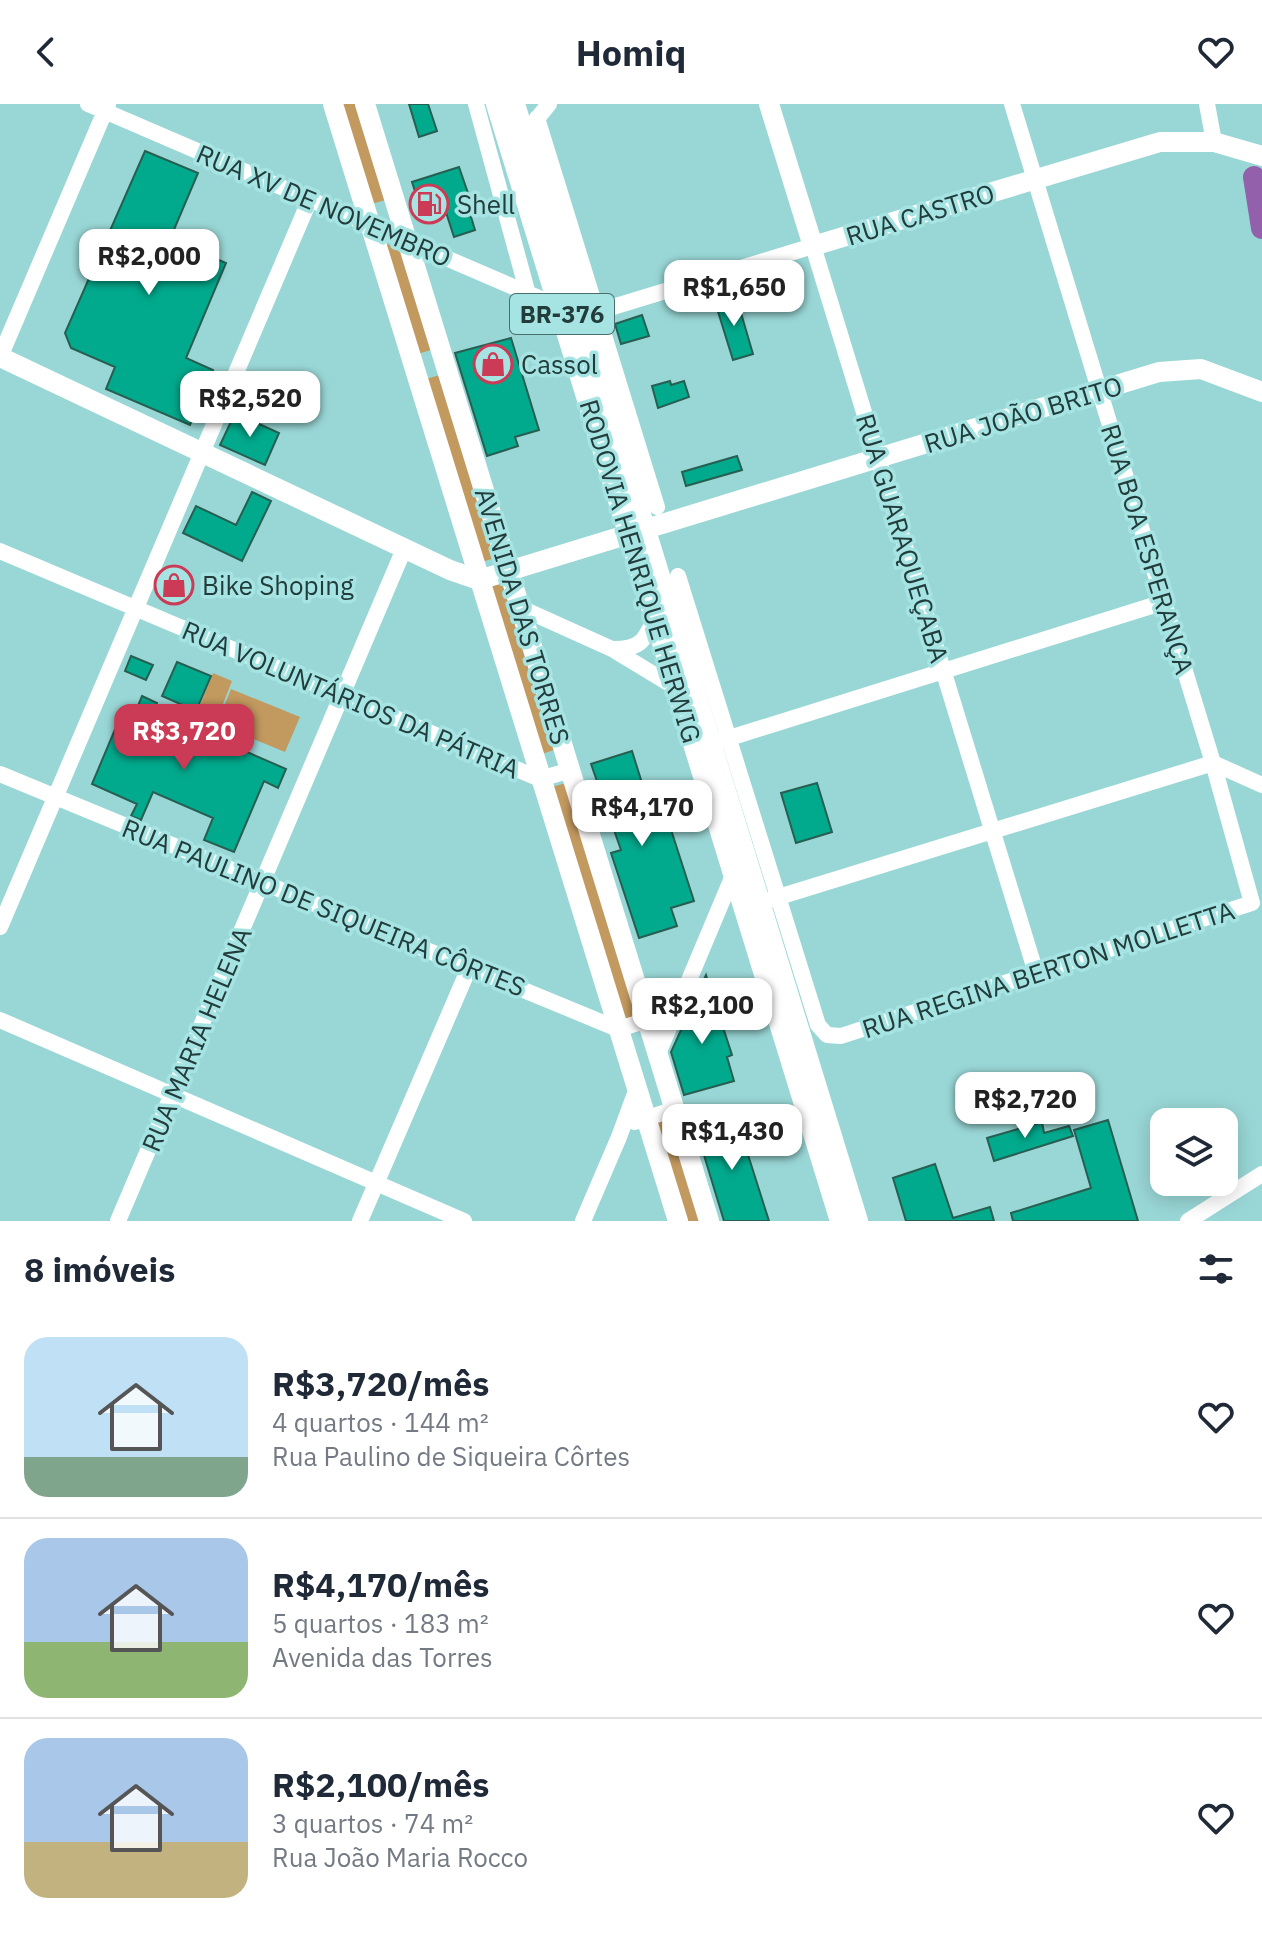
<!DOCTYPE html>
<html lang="pt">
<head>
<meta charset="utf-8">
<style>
	:root { --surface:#fff; --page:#f6f6f7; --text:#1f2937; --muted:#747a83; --line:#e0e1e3; --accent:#cb3b55 }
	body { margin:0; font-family:"IBM Plex Sans",sans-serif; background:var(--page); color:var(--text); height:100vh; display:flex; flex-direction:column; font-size:30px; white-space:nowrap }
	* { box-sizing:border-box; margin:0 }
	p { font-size:26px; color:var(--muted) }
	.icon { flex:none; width:44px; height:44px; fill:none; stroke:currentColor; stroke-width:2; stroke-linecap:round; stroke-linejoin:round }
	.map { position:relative; height:1117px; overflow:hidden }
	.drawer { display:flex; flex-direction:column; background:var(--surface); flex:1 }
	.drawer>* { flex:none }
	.controls { position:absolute; left:1150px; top:1004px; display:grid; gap:16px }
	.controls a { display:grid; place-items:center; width:88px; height:88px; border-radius:16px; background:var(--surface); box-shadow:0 4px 20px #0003; font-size:40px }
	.price { position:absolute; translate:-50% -68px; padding:0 18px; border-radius:16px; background:#fff; color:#222; font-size:26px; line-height:52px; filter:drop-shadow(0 2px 4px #0008) }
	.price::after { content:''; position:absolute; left:50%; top:48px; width:24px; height:18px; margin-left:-12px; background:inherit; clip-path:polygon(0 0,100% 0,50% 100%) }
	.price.current { background:var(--accent); color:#fff }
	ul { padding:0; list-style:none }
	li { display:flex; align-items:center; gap:24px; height:200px; padding:0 24px }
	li+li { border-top:2px solid var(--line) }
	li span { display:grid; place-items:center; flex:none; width:224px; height:160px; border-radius:24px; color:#555 }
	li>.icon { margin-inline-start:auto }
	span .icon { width:96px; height:96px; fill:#fffc; stroke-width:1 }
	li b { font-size:34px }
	h2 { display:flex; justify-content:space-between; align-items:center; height:96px; padding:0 24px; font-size:34px }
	header { display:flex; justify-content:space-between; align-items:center; height:104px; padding:0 24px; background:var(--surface); font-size:36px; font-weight:700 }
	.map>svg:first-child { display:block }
</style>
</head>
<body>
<header><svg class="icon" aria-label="back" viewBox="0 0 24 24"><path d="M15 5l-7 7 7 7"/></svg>Homiq<svg class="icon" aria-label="heart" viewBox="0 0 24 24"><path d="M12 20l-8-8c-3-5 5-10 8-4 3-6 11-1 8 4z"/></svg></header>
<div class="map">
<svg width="1262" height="1117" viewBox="0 0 1262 1117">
	<rect width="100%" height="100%" fill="#99d7d6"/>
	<path fill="#c2995f" d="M340,0H356L386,96L371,100Z
		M380,137L401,146L431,246L414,251Z
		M440,271L495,454L478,459L422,276Z
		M504,475L557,645L539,651L486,478Z
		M213,569L232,577L214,623L195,614Z
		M231,585L300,613L285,648L217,620Z
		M566,679L638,913L624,916L548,684Z
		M668,1012L702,1117H684L654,1017Z"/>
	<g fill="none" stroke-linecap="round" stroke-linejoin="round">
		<path stroke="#9360ab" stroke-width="22" d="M1254,73L1262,124"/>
	</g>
	<path fill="#02aa8d" stroke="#285e51" stroke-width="2" d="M409,0H428L437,27L419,33Z
		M145,47L198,69L170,135L226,159L186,254L213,266L190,321L106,285L115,263L71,244L65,229Z
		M459,63L469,92L465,93L475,126L454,133L443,99L421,106L412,78Z
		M736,192L753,250L733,256L715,198Z
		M642,211L649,232L621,240L615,220Z
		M511,234L539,326L515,333L518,342L487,352L455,249Z
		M670,277L671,281L684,277L689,293L658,304L652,282Z
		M235,309L279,329L265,361L220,341Z
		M737,352L742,366L686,382L682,368Z
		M252,388L271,397L242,457L183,429L196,402L236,421Z
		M131,552L153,561L146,576L125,567Z
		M177,558L211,572L196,607L162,592Z
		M142,592L157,599L152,612L223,641L224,638L286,665L278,684L264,677L234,748L204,736L213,714L153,688L141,716L131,712L137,700L92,680L124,604L135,609Z
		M632,647L651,708L664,704L694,797L671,804L677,822L639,834L611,749L621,746L591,660Z
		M817,679L832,728L796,739L781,689Z
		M706,871L732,951L727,953L734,977L684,991L671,948Z
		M736,1013L769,1117H724L696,1025Z
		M1108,1016L1138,1117H1013L1011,1109L1091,1084L1074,1026Z
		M1042,1018L1044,1029L1069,1022L1073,1032L994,1057L987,1034Z
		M935,1060L953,1114L990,1103L994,1117H906L893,1074Z"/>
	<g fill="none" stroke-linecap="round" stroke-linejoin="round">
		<path stroke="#fff" stroke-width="16" d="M88,0L560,203
			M476,0L528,190
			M1207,0L1214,38
			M537,14L657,403
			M532,21L549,0
			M580,213L813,142L1036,869
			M0,253L108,0
			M0,447L540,675L571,666
			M678,472L818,921L827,931L841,932L1252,799L1213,659L1012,0
			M521,504L612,545L678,585
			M614,545C641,545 645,536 656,512
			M720,637L1164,498
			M1213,659L1262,681
			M0,670L618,925L665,911L682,890
			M769,796L1213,659
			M0,823L310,95
			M0,916L464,1117
			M658,950L734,769
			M635,1018L675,1005
			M118,1117L404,445
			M360,1117L469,864
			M583,1117L619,1033L637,984
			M1188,1117L1262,1070"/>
		<path stroke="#fff" stroke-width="20" d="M333,0L678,1117
			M365,0L709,1117
			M769,0L813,142L1160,38H1214L1262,52
			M0,253L450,466L479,476L1159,268L1201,265L1262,288"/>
		<path stroke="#fff" stroke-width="22" d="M497,0L841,1117
			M514,0L857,1117"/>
	</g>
	<defs>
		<g id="fuel-ring" transform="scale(2)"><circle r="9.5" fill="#a6e4e3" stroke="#cb3b55" stroke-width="1.5"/><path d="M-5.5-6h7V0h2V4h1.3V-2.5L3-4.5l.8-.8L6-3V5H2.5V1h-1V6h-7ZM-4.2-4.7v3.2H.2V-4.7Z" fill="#cb3b55"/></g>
		<g id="shop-ring" transform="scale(2)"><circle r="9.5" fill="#a6e4e3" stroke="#cb3b55" stroke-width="1.5"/><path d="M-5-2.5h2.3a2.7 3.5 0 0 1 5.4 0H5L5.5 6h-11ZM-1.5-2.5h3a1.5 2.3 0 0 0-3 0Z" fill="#cb3b55"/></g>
	</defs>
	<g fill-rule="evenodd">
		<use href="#fuel-ring" x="429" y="100"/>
		<use href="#shop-ring" x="493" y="260"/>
		<use href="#shop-ring" x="174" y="481"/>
	</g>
	<g text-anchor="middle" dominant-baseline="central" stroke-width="7" stroke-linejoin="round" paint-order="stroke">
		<rect fill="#a6e4e3" stroke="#4a6e6d" stroke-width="2" x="510" y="190" width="104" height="40" rx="6"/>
		<g font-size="24" font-weight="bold" fill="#223c3b">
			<text x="562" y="210">BR-376</text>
		</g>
		<g font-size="26" fill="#223c3b" stroke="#a6e4e3" text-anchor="start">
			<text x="457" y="100">Shell</text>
			<text x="521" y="260">Cassol</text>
			<text x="202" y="481">Bike Shoping</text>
		</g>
		<g font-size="26" fill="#223c3b" stroke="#a6e4e3">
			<text transform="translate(324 101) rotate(23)">RUA XV DE NOVEMBRO</text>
			<text transform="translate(920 110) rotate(-17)">RUA CASTRO</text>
			<text transform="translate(1023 310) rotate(-17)">RUA JOÃO BRITO</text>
			<text transform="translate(903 434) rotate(73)">RUA GUARAQUEÇABA</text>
			<text transform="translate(1148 445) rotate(73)">RUA BOA ESPERANÇA</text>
			<text transform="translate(641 467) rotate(73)">RODOVIA HENRIQUE HERWIG</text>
			<text transform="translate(523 512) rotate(73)">AVENIDA DAS TORRES</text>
			<text transform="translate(351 595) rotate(23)">RUA VOLUNTÁRIOS DA PÁTRIA</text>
			<text transform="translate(324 803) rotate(22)">RUA PAULINO DE SIQUEIRA CÔRTES</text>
			<text transform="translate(1048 865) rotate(-18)">RUA REGINA BERTON MOLLETTA</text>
			<text transform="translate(196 935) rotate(-67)">RUA MARIA HELENA</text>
		</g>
	</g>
</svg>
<div class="controls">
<a><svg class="icon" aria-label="layers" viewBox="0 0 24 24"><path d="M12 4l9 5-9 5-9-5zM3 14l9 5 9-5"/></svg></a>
</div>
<b class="price" style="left:149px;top:193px">R$2,000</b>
<b class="price" style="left:734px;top:224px">R$1,650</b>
<b class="price" style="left:250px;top:335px">R$2,520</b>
<b class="price current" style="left:184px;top:668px">R$3,720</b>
<b class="price" style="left:642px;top:744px">R$4,170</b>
<b class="price" style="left:702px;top:942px">R$2,100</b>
<b class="price" style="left:1025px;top:1036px">R$2,720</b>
<b class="price" style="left:732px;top:1068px">R$1,430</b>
</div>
<section class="drawer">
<h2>8 imóveis<svg class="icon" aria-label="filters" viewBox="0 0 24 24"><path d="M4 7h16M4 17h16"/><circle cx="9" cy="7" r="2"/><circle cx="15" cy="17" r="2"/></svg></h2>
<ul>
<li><span style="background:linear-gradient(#bfe0f5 75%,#7fa58c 0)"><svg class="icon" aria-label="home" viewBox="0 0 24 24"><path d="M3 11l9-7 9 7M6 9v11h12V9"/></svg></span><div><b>R$3,720/mês</b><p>4 quartos · 144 m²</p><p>Rua Paulino de Siqueira Côrtes</p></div><svg class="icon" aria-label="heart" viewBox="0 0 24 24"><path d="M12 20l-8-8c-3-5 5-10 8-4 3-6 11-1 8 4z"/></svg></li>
<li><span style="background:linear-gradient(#a9c7e8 65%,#8fb573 0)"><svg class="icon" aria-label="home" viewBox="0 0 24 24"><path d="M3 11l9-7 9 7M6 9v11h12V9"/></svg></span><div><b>R$4,170/mês</b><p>5 quartos · 183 m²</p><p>Avenida das Torres</p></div><svg class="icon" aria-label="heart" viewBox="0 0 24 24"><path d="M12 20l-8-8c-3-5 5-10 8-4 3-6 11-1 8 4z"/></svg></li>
<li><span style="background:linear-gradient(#a9c7e8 65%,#c2b280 0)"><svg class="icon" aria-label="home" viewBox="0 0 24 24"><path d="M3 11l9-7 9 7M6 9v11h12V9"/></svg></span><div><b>R$2,100/mês</b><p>3 quartos · 74 m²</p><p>Rua João Maria Rocco</p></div><svg class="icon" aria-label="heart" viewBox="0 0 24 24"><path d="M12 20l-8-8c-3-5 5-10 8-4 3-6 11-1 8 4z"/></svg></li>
</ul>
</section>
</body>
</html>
